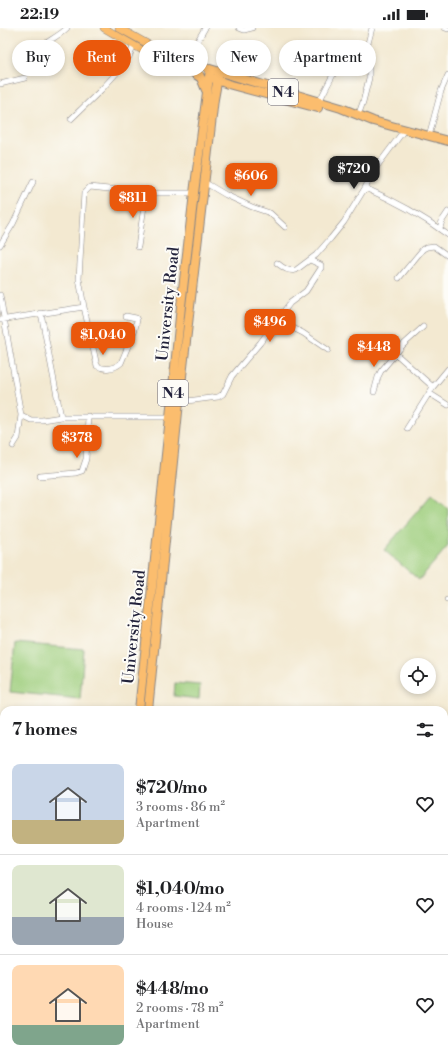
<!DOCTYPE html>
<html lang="en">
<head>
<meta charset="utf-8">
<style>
	:root { --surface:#fff; --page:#f2f2f2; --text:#202124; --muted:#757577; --line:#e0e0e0; --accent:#ea580c }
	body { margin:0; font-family:"Libre Bodoni",serif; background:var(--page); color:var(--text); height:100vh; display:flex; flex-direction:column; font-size:15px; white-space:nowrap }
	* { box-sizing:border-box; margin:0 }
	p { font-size:13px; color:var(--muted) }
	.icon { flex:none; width:22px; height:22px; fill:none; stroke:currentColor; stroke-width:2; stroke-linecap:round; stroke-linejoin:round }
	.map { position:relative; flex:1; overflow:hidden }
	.side { position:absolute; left:0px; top:678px; width:448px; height:356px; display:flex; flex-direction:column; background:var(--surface); border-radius:12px 12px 0 0; box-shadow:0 2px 6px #0003 }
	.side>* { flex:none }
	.hud { position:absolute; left:12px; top:12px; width:424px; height:36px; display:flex; gap:8px }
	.tools { position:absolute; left:400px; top:630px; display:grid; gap:8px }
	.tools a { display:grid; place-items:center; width:36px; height:36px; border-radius:50%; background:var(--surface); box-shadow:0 2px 6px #0003; font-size:20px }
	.price { position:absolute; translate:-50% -34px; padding:0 9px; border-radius:8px; background:var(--accent); color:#fff; font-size:13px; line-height:26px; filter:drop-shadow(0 1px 2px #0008) }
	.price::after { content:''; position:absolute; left:50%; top:24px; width:12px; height:9px; margin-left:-6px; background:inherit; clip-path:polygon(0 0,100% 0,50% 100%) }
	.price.selected { background:#222; color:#fff }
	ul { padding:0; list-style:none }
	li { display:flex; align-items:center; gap:12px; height:100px; padding:0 12px }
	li+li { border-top:1px solid var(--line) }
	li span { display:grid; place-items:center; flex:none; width:112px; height:80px; border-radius:8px; color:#555 }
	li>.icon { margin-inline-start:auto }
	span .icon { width:48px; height:48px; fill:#fffc; stroke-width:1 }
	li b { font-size:17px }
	h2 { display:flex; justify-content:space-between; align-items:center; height:48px; padding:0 12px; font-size:17px }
	.pill { padding:0 14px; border-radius:18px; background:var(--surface); box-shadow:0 2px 6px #0003; font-size:14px; line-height:36px }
	.pill.selected { background:var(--accent); color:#fff }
	.status { display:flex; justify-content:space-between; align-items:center; height:28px; padding:0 20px; background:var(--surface); direction:ltr }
	.status svg { height:11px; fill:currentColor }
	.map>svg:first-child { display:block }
</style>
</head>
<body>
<div class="status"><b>22:19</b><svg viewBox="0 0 49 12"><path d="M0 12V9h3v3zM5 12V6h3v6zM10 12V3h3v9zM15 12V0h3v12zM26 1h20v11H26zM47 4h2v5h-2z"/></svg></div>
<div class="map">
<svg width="448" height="1034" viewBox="0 0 448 1034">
	<rect width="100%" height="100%" fill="#fdfcf7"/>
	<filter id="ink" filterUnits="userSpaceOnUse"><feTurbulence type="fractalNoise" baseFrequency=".025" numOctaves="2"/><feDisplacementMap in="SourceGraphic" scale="8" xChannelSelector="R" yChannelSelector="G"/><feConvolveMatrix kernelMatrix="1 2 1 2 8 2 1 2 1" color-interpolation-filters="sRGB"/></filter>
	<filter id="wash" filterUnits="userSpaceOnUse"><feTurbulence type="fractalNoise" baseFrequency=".012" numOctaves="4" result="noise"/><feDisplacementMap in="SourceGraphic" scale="16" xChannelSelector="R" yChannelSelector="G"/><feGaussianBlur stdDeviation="0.9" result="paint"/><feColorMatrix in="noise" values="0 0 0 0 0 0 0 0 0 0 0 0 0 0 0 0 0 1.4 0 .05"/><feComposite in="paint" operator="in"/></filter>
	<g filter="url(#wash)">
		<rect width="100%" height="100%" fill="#f3e9d1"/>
		<path fill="#9dcd7b" stroke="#60785b" d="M432,466L448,480V518L419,552L384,522Z
			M15,615L84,621L80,671L10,664Z
			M175,655L200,657L199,671L174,668Z"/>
	</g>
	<g filter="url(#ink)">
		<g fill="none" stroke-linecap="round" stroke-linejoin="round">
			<g stroke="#8a8686" stroke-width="6">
				<path id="minor" d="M239,0L244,2L252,0
					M445,0L448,1
					M35,24C44,14 57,10 67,0
					M186,33L205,0
					M0,56L25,50
					M319,74C325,63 339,31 349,25C354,22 361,20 367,19
					M358,88L363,74L369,50V32L367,19L372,0
					M71,91L101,62L122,39L129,29L134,17
					M429,108L441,63L448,47
					M204,154L226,167L252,179L270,185L285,199
					M365,160C396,173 421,187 448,207
					M440,200L442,193L448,184
					M0,217L13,196L33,154
					M138,219L146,165
					M277,235C284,240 288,244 296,242L316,227L331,210L344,194L365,160L375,141L405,101
					M399,250L423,221L427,219L434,218L448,228
					M0,267L21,387L31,392H42L61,389L41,285
					M126,288L136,290L137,292L135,301L121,335C114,341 104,342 97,338L84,279L79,251L84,165L90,159L146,165H194
					M0,292L84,279
					M277,292L303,305L328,322
					M396,326L433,359
					M374,364L378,349L381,343L403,317L423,299
					M429,365L448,377
					M179,374L218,369L223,366L232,348L260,315L290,275L306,263L321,240V237L310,232
					M61,389H170
					M407,400L433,359L448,341
					M13,418L18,410L21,387
					M40,448L76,445L82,443L86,431L88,388
					M447,572H448
					M444,725L448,724
					M444,852L448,865
					M0,880L4,881
					M0,929L4,925
					M406,1030L408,1034
					M295,1031L296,1034"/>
			</g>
			<g stroke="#8a8686" stroke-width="8">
				<path id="major" d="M104,0L149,26L195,46L200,47
					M119,0L153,19L186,33L210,41"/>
			</g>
			<g stroke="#8a8686" stroke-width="10">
				<path id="highway" d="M195,46L201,50L206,62
					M212,50L228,56L318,80
					M139,682L170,389L181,278L194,165L210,41L341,80L373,93L448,113
					M148,682L179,374L214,71L219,44
					M115,1034V1030
					M123,1034L124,1030"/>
			</g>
			<use href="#minor" stroke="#fff" stroke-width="5"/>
			<use href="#major" stroke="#fbbd6e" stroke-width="7"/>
			<use href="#highway" stroke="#fbbd6e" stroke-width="8"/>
		</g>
	</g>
	<g text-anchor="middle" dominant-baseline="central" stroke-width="4" stroke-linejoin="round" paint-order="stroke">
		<g fill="#fdfcf7" stroke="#646373" stroke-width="1">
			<rect x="268" y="51" width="30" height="26" rx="3"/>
			<rect x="158" y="352" width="30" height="26" rx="3"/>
		</g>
		<g font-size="15" font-weight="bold" fill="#22223b">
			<text x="283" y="64">N4</text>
			<text x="173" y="365">N4</text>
		</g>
		<g font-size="16" fill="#22223b" stroke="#fdfcf7">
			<text transform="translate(168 276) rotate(-84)">University Road</text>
			<text transform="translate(134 599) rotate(-84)">University Road</text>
		</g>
	</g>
</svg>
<div class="tools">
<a><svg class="icon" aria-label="locate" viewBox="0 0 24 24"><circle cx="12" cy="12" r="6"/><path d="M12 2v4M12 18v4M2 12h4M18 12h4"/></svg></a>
</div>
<b class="price selected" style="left:354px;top:162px">$720</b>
<b class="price" style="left:251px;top:169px">$606</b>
<b class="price" style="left:133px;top:191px">$811</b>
<b class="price" style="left:270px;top:315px">$496</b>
<b class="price" style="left:103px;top:328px">$1,040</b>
<b class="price" style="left:374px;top:340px">$448</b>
<b class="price" style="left:77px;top:431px">$378</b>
<div class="hud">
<a class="pill">Buy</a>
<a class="pill selected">Rent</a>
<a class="pill">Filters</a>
<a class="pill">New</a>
<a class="pill">Apartment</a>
</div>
<section class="side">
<h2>7 homes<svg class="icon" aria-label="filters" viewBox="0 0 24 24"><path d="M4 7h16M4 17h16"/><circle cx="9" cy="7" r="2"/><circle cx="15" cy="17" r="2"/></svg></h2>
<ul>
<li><span style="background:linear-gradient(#c9d6e8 70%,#c2b280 0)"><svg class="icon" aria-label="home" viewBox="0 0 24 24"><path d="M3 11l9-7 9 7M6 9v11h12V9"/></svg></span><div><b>$720/mo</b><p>3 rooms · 86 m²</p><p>Apartment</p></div><svg class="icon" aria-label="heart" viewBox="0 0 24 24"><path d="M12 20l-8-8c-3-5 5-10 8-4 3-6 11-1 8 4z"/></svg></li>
<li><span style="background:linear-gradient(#dfe7d0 65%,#9aa5b1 0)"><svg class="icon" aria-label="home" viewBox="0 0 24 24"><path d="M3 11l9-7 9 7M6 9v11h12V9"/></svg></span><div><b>$1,040/mo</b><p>4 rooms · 124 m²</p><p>House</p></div><svg class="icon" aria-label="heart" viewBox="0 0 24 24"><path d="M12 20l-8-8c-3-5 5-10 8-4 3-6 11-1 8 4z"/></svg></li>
<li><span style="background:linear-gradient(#ffd9b3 75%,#7fa58c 0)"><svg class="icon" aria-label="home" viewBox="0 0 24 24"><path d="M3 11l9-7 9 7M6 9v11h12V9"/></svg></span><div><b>$448/mo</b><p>2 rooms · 78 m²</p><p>Apartment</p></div><svg class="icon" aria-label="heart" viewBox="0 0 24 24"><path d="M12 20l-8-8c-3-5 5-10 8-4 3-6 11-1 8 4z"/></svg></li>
</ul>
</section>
</div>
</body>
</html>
